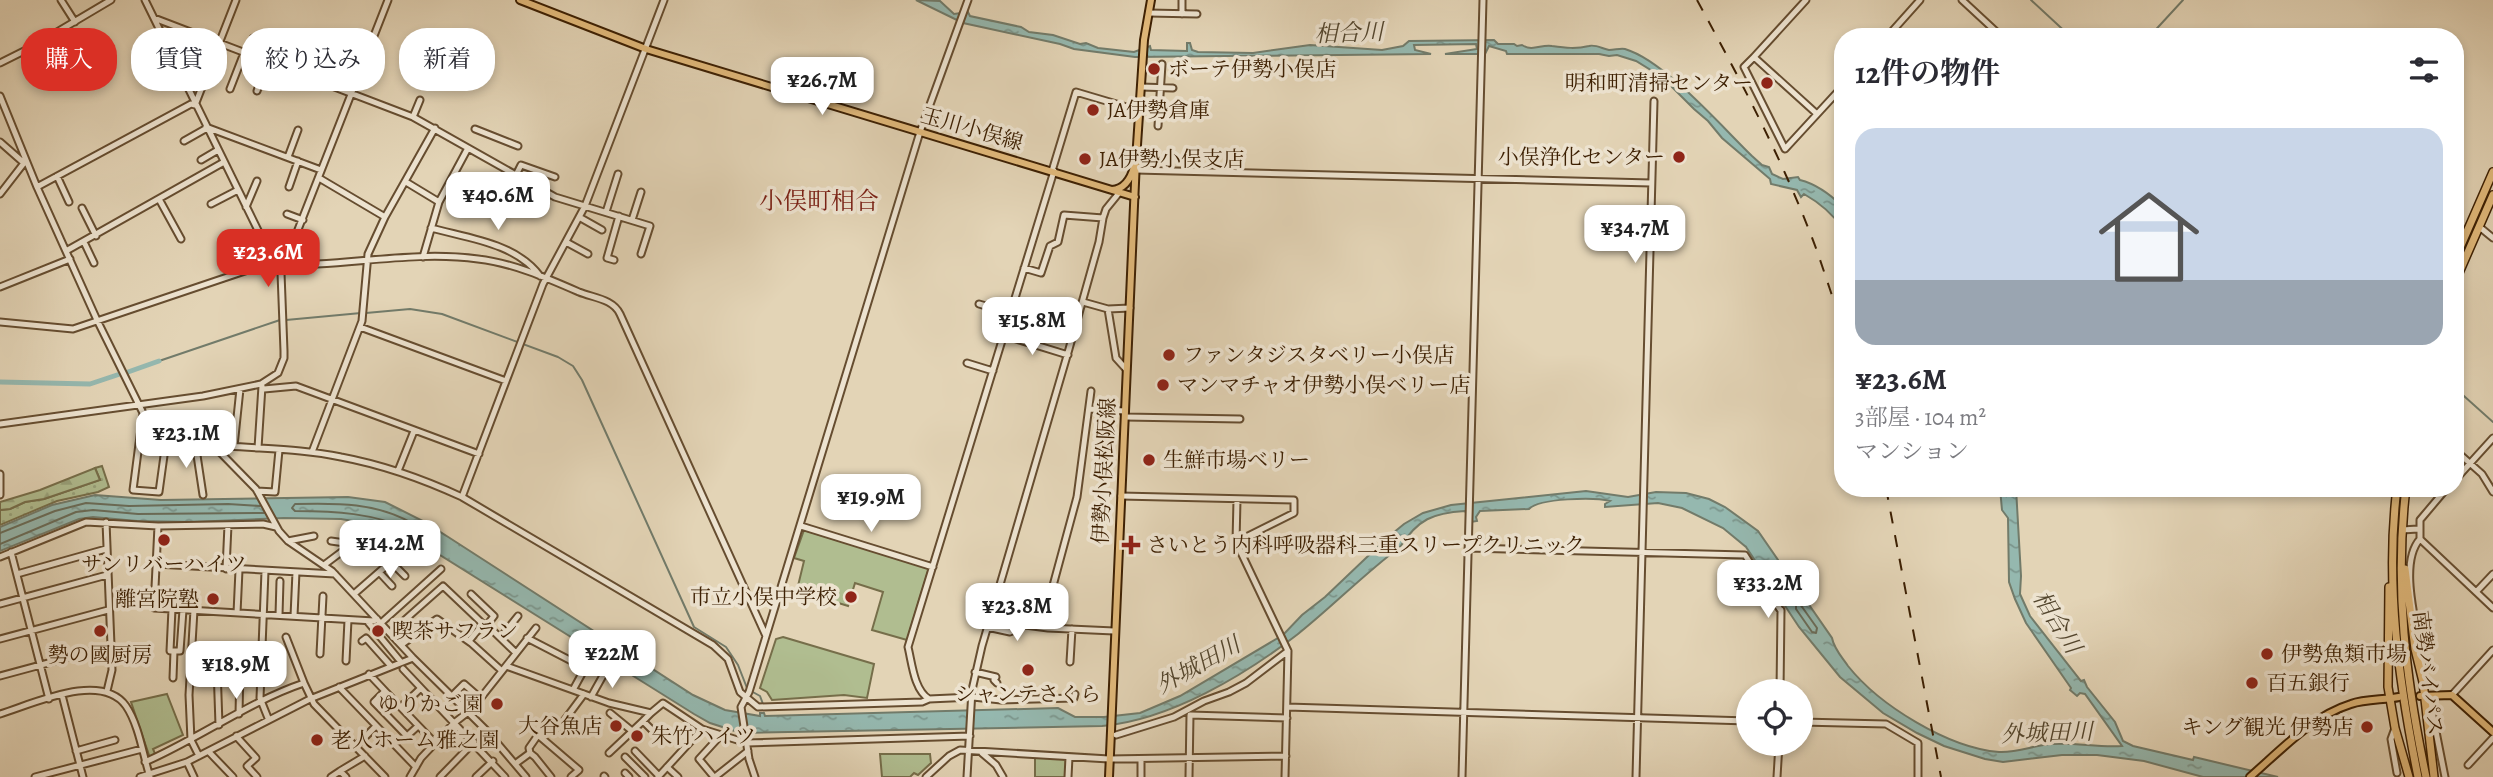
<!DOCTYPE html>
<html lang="ja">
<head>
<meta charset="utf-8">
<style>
	:root { --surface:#fff; --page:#f7f7f7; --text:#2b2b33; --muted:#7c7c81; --line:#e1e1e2; --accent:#d93025 }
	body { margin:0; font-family:Alegreya,"Noto Serif JP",serif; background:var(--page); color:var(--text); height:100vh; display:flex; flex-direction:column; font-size:26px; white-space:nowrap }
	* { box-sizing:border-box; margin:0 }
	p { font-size:23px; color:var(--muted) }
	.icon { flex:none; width:38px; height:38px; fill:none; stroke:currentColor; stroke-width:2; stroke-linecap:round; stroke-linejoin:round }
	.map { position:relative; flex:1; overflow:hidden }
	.details { position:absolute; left:1834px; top:28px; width:630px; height:469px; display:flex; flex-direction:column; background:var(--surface); border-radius:28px; box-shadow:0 4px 10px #0003 }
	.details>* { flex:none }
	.banner { position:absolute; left:21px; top:28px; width:665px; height:63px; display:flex; gap:14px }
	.controls { position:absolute; left:1736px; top:679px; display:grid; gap:14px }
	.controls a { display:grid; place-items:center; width:77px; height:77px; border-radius:50%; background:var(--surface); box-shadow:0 4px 10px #0003; font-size:35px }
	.price { position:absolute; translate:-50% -60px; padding:0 16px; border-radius:14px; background:#fff; color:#222; font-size:23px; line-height:46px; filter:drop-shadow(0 2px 4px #0008) }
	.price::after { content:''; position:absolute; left:50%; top:42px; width:21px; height:16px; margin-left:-10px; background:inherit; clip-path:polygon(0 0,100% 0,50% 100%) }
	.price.current { background:var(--accent); color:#fff }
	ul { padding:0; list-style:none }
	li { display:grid; align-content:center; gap:14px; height:371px; padding:0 21px }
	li+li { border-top:2px solid var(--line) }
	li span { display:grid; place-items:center; height:217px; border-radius:21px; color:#555 }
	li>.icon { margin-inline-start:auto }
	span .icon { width:126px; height:126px; fill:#fffc; stroke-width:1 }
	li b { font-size:30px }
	h2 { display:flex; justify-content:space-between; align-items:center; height:84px; padding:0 21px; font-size:30px }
	.chip { padding:0 24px; border-radius:28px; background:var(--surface); box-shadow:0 4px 10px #0003; font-size:24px; line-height:63px }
	.chip.current { background:var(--accent); color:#fff }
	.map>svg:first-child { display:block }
</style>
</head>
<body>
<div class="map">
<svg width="2493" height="777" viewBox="0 0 2493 777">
	<defs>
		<pattern id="grass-dots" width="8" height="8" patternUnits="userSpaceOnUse" patternTransform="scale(1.75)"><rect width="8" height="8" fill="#b0bd90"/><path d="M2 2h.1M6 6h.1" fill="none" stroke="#98a27b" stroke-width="1.8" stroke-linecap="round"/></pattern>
		<pattern id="forest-firs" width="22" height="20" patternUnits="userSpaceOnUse" patternTransform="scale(1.75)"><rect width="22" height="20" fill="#b0bd90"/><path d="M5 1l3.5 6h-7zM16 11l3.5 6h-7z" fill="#98a27b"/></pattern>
		<pattern id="water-ripples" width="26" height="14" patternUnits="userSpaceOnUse" patternTransform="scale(1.75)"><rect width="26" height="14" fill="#95b8af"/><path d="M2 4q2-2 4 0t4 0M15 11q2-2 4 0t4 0" fill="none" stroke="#7b958c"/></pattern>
	</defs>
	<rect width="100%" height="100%" fill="#e3d4b6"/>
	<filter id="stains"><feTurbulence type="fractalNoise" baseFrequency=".00286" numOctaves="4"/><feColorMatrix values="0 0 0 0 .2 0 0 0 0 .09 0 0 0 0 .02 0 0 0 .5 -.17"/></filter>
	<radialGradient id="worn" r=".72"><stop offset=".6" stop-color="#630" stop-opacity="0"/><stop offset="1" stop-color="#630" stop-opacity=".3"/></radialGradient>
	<path fill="url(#grass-dots)" stroke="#766e4a" stroke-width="2" d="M102,466L109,487L98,492L57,501L0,525V510L10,509L25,502L44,499L100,480L95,468Z"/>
	<path fill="url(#forest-firs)" stroke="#766e4a" stroke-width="2" d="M95,468L100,480L44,499L25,502L10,509L0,510V502L40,490Z"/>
	<path fill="#b0bd90" stroke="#766e4a" stroke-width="2" d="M804,530L929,568L907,640L872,630L883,592L855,583L848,606L797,590L804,561L794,558Z
		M783,637L874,664L867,698L844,695L772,700L767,692L760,688L776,639Z
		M167,694L183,735L153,749L156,756L150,758L131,702Z
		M880,754H930L931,763L918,775L914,773L910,777H882Z
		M1035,755L1069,757L1068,777H1035Z"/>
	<path fill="url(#water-ripples)" stroke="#727b6a" stroke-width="2" d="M916,0L940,1L954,14L968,12L970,16L1021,27L1029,32L1053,35L1080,44L1086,43L1098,48L1134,52L1150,46L1151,50L1187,51V43H1190L1192,50L1198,52L1253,53L1310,45L1382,50L1403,46L1409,41L1494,40L1498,44H1514L1517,46L1522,45C1533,52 1541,44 1552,46C1566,48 1576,49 1589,46C1595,44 1603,49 1609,50C1615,50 1620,48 1625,49C1665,61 1721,126 1752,156L1762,165L1769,167L1772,174L1783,179L1798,177L1800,180C1816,184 1831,195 1843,207V229C1833,214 1820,203 1804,194L1801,197L1797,190L1771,184L1770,179L1722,138L1708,121L1694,109L1662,77L1636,61L1617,55L1609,56L1599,54H1507L1506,51L1489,46L1485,54H1445L1477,49L1476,44L1414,45L1415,50L1431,54L1135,57L1074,49L1060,44L963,23Z
		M2000,488H2016L2021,576L2020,594L2030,616L2081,681L2084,680L2087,687L2115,722L2123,741L2133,746L2193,760L2194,757L2278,777H2203L2144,761L2097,755H2062L2003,762L1985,759L1944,746L1917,733L1883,713L1840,677L1799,627L1746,547L1723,528L1682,508L1658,503L1605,507V504L1610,501C1594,497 1540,498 1529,509L1480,511L1476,517L1477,521L1471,522L1465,511C1433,513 1418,519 1400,547C1364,574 1333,606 1298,634C1245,675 1170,720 1102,726L741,733L710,723L694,714L419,542L376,525L341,519L284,518L192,522L137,521L93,517L79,519L0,551V527L52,505L95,495L161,500L348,497L385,502L425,522L693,695L725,710L760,716V713H764L765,716L1058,708L1075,717H1104L1140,713L1180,696L1283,635L1302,615L1325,597L1387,538L1404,524L1423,513L1451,505L1586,491L1628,497L1656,492L1686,493L1709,499L1725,507L1758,531L1832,638C1834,649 1842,657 1848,666C1879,705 1948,748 1999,752C2018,753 2034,745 2052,744C2075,742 2099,748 2122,746L2085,694L2080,693L2077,696L2070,690L2071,688L2026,623L2015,599L2009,582L2008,518L2002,510Z"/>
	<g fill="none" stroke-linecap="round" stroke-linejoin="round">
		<path stroke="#696c59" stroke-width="2" d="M295,504C338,503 375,502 414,524L415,527L411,530C373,513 335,511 295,511L292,508Z
			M0,533L55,511L86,503L129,506L228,504L260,506
			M0,544L76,512L93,510L138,514L264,513
			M1800,604L1817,628L1816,633L1812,632L1796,609V605Z"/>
		<path stroke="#727b6a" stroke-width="2" d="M2031,0L2071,37
			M2149,37L2183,0
			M366,313L410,309L442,314L558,357L573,366L582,380L694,627L726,647L738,665L747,688
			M286,320L361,313
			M159,361L280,320
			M2455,388L2493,422
			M751,691L760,696L763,704"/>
		<path stroke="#95b8af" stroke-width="5" d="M128,372L159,361
			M0,382L90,384L120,374"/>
		<g stroke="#664d30" stroke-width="9">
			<path id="minor" d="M61,0L75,22
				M145,0L275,265
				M1806,0L1754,57L1817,114
				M1962,0L2002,37
				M1149,13L1197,14
				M1182,14V0
				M154,18L413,117L555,197L650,226L641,254
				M1887,37L1920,0
				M264,45L299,57
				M247,54L253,38
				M1754,57L1744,67L1785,149L1843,86
				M0,63L30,48L111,0
				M1141,87L1173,88
				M230,89L244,53
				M257,91L267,61
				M0,96L37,187L97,320L143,413C150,422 156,429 167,434C185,444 209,444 229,446C267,449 304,449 341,457C384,465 423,479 462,497L713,645L728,659L740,692L758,707L922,702L929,699
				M195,105L236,0
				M413,117L420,100
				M1158,126L1162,64
				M206,127L321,170
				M475,129L518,146
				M184,141L207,128
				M0,142L24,163
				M288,157L298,130
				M201,160L218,150
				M1136,170L1651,183
				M1052,171L1076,92L1140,111
				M1054,171L908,647C912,663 914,690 929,699L973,697L1001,700L1074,698L1075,694
				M516,175L521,165L555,177
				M57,176L69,202
				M319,178L385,217
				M406,182L439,202
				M37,187L191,104L195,105
				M289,187L298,161
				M0,194L24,163
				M159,199L181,239
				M211,204L238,190
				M246,207L257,181
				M82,208L96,236
				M606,212L618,174
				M287,214L303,220
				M579,217L602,230
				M632,220L641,192
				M431,228C467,238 516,243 540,276
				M2482,229L2493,238
				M84,242L94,263
				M566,242L588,254
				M66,251L224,162
				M423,257L439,202L468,148
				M614,260L607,258L619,216
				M1024,268L1041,273L1050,246L1058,242L1064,215L1103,218
				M0,287L70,259
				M1083,302L1108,309L1130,308
				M979,304L1010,313
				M1108,309L1116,358L1126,369
				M0,322L73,329L251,269L275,265C342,267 411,250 478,259C513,263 547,278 579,292C594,298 613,299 620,314L766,636
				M360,327L506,381
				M1003,335L1068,355
				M967,363L993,371
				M264,389L296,386L479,454
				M1091,391L1077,497L1051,593L1048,628L1114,631
				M1089,409L1125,411
				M143,413L133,490L159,492L167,434
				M1125,417L1240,419
				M0,424L203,396L261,384L278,373L284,358V351L281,273L388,0
				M195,442L203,495
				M212,444L256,489L279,531L288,541L332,571L413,658L487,731L526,777
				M234,446L240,389
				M258,448L262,386
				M2455,450L2482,474L2493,492
				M312,452L362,321L368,254L385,217L435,128
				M398,471L414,431
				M0,474V495
				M2455,480L2493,438
				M2447,488L2420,520V539L2493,608
				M257,491L275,492L279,450
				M1121,496L1294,500V513L1236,542
				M462,497L543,284L585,206L664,0
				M1237,500L1236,542L1288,651L1285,777
				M106,522L112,670L107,691
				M158,526L154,608L374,621L377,619
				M801,526L933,567
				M2402,530L2418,529
				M2420,539C2396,566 2421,636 2423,669
				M288,541L314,536
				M331,541L352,544
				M348,547L359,560
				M1468,548L1745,555L1781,611
				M11,552L49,699
				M0,557L86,522L158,526L263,524L276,527
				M391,562L405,576
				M156,564L335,574
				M324,565L364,535L391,562
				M226,569L228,525
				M265,571L260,698L268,718
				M379,572L392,586
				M17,574L106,549
				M2476,592L2493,574
				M354,594L409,546
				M471,594L494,616L487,625L516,653
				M0,604L107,575
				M172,609L170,651H180L183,610
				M194,610L189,695L191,740L199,756
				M237,613L239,570
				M279,615L280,581
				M294,616L296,572
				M367,621L401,662
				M381,623L441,569
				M987,627L1010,632L1025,625L1048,628
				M390,633L443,586L483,624L469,641
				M286,637L304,683
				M501,637L518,616
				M527,638L585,668L573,690
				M0,639L108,610
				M362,641L366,638L391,666
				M401,645L437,619L471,643L502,671
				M320,654L323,596
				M346,661L348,620
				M1070,662L1072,629
				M506,666L609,703L651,713L663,703L702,729L747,743L970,736
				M403,669L505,777
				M975,672L996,677L994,680L997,683
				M369,674L385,691
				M0,676L111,646
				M173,678L174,651
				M339,687L416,767
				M1780,691L1781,610
				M454,694L464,684L480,698
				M62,695L83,777
				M2452,695L2493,650
				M2429,696L2445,777
				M591,697L605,672
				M401,707L421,688
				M1287,707L1748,721
				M610,713L632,731
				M651,713L643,721L660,738
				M0,714C33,704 101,671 126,706C139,725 143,755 150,777
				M239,714L240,667
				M1801,722L1886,724L1918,743V777
				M219,725L217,667L261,668
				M418,726L407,736L374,702L385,691L435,743
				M2395,728L2391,739L2397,773
				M558,729L584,694
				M1116,735L1174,717L1204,701L1229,692L1246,683L1288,651
				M236,736L256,758L247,766L257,777
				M356,746L376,726
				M76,751L115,740
				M635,751L659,776
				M209,752L233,777
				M530,753L535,757L551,777
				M609,753L643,721
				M982,753L996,765L1003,777
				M625,757L645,777
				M145,762C198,739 250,701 304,683L314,704L385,777
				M187,762L194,777
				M515,764L530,753L529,748L538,735L579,770L571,777
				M2468,765L2493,738
				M667,767L678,777
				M625,773L629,777
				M604,776L605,777
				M35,777L142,749
				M140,777L187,762L310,699L413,658
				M331,777L340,771
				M346,777L340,771L365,756
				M410,777L421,758L454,723L472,709L536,628
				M440,777L474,742
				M476,777L493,761
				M658,777L702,729
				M714,777L699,759L721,735
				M715,777L748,751
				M755,777L749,759L741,707L749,692L920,132L968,0
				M926,777L949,756L960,750L1109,759L1286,756
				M967,777L972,690L982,646L1069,349L1099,242L1103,218L1106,209L1119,193
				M1068,777L1069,757
				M1141,777V759
				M1189,777L1190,715L1287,718
				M1462,777L1483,0
				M1636,777L1654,101
				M1777,777L1779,744"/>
		</g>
		<g stroke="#3d2003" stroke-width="10">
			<path id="major" d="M520,0L646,49L1135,197
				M1112,190C1125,189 1131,178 1134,167
				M2420,696L2452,695L2493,732
				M1109,777L1136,160L1144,40L1151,0
				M2250,777C2280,751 2312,716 2351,704C2365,699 2384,700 2399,697"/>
		</g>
		<g stroke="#3d2003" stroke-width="10">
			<path id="highway" d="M2455,259L2493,172
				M2455,282L2493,195
				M2397,488C2385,585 2399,683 2418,777
				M2406,488C2394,586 2406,681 2426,777
				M2405,569L2415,649L2423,682L2434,777
				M2389,587L2388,687L2395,728L2409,777"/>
		</g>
		<use href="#minor" stroke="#ede3d0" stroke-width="5"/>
		<use href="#major" stroke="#e2ba7b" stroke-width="6"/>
		<use href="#highway" stroke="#e2ba7b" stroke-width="7"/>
		<path stroke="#3d2003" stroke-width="2" stroke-dasharray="12 12" stroke-linecap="butt" d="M1697,0C1741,81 1785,164 1817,251C1826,277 1834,302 1843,328
			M1886,488L1941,777"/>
	</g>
	<g fill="#8f2418" stroke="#ede3d0" stroke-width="2.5">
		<circle cx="1154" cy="69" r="7"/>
		<circle cx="1767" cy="83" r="7"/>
		<circle cx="1093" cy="110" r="7"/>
		<circle cx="1679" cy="157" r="7"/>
		<circle cx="1085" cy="159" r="7"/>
		<circle cx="1169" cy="355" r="7"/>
		<circle cx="1163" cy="385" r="7"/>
		<circle cx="1149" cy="460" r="7"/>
		<circle cx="164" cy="540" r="7"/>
		<path d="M1127.5 534.5h7v7h7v7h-7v7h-7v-7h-7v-7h7z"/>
		<circle cx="851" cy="597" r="7"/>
		<circle cx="213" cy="599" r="7"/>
		<circle cx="100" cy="631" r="7"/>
		<circle cx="378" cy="631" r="7"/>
		<circle cx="2267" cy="654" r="7"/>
		<circle cx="1028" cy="670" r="7"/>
		<circle cx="2252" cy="683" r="7"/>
		<circle cx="497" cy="704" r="7"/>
		<circle cx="616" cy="726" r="7"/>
		<circle cx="2367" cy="727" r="7"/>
		<circle cx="637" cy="736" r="7"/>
		<circle cx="317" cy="740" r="7"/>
	</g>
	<g text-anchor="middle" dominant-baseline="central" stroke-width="7" stroke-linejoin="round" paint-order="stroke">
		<g font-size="21" fill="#3d2003" stroke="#ede3d0" text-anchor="start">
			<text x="1168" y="69">ボーテ伊勢小俣店</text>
			<text x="1753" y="83" text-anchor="end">明和町清掃センター</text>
			<text x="1107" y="110">JA伊勢倉庫</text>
			<text x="1665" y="157" text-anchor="end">小俣浄化センター</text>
			<text x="1099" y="159">JA伊勢小俣支店</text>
			<text x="1183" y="355">ファンタジスタベリー小俣店</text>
			<text x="1177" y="385">マンマチャオ伊勢小俣ベリー店</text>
			<text x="1163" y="460">生鮮市場ベリー</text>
			<text x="1147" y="545">さいとう内科呼吸器科三重スリープクリニック</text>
			<text x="164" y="564" text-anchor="middle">サンリバーハイツ</text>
			<text x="837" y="597" text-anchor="end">市立小俣中学校</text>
			<text x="199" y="599" text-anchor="end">離宮院塾</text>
			<text x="392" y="631">喫茶サフラン</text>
			<text x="2281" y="654">伊勢魚類市場</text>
			<text x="100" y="655" text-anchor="middle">勢の國厨房</text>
			<text x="2266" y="683">百五銀行</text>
			<text x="1028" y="694" text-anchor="middle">シャンテさくら</text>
			<text x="483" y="704" text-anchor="end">ゆりかご園</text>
			<text x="602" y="726" text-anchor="end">大谷魚店</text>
			<text x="2353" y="727" text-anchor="end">キング観光 伊勢店</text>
			<text x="651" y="736">朱竹ハイツ</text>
			<text x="331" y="740">老人ホーム雅之園</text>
		</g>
		<g font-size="21" fill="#3d2003" stroke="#ede3d0">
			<text transform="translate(972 129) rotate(16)">玉川小俣線</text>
			<text transform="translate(1104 471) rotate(-87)">伊勢小俣松阪線</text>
			<text transform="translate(2428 673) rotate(83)">南勢バイパス</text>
		</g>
		<g font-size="23" font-style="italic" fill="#53462e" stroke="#ede3d0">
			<text transform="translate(1349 33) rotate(-2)">相合川</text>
			<text transform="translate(2057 622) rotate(58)">相合川</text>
			<text transform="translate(1198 665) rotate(-29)">外城田川</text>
			<text transform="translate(2047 733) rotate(-2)">外城田川</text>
		</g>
		<g font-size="24" fill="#7a1f14" stroke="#ede3d0">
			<text x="819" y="201">小俣町相合</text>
		</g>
	</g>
	<rect width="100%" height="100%" filter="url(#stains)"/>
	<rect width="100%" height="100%" fill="url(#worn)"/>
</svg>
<div class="controls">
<a><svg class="icon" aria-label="locate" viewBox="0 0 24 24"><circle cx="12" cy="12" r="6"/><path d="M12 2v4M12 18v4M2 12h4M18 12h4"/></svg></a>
</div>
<b class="price" style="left:822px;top:117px">¥26.7M</b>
<b class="price" style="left:498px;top:232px">¥40.6M</b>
<b class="price" style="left:1635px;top:265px">¥34.7M</b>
<b class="price current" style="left:268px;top:289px">¥23.6M</b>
<b class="price" style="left:1032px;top:357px">¥15.8M</b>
<b class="price" style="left:186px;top:470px">¥23.1M</b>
<b class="price" style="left:871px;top:534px">¥19.9M</b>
<b class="price" style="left:390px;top:580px">¥14.2M</b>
<b class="price" style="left:1768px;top:620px">¥33.2M</b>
<b class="price" style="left:1017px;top:643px">¥23.8M</b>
<b class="price" style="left:612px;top:690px">¥22M</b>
<b class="price" style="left:236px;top:701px">¥18.9M</b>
<div class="banner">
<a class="chip current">購入</a>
<a class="chip">賃貸</a>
<a class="chip">絞り込み</a>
<a class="chip">新着</a>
</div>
<section class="details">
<h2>12件の物件<svg class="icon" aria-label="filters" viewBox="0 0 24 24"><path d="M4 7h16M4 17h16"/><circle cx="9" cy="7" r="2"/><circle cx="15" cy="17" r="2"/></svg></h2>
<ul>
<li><span style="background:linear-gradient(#c9d6e8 70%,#9aa5b1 0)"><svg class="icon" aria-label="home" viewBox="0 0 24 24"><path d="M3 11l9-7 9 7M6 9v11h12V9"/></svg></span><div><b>¥23.6M</b><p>3部屋 · 104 m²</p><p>マンション</p></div></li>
</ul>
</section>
</div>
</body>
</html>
